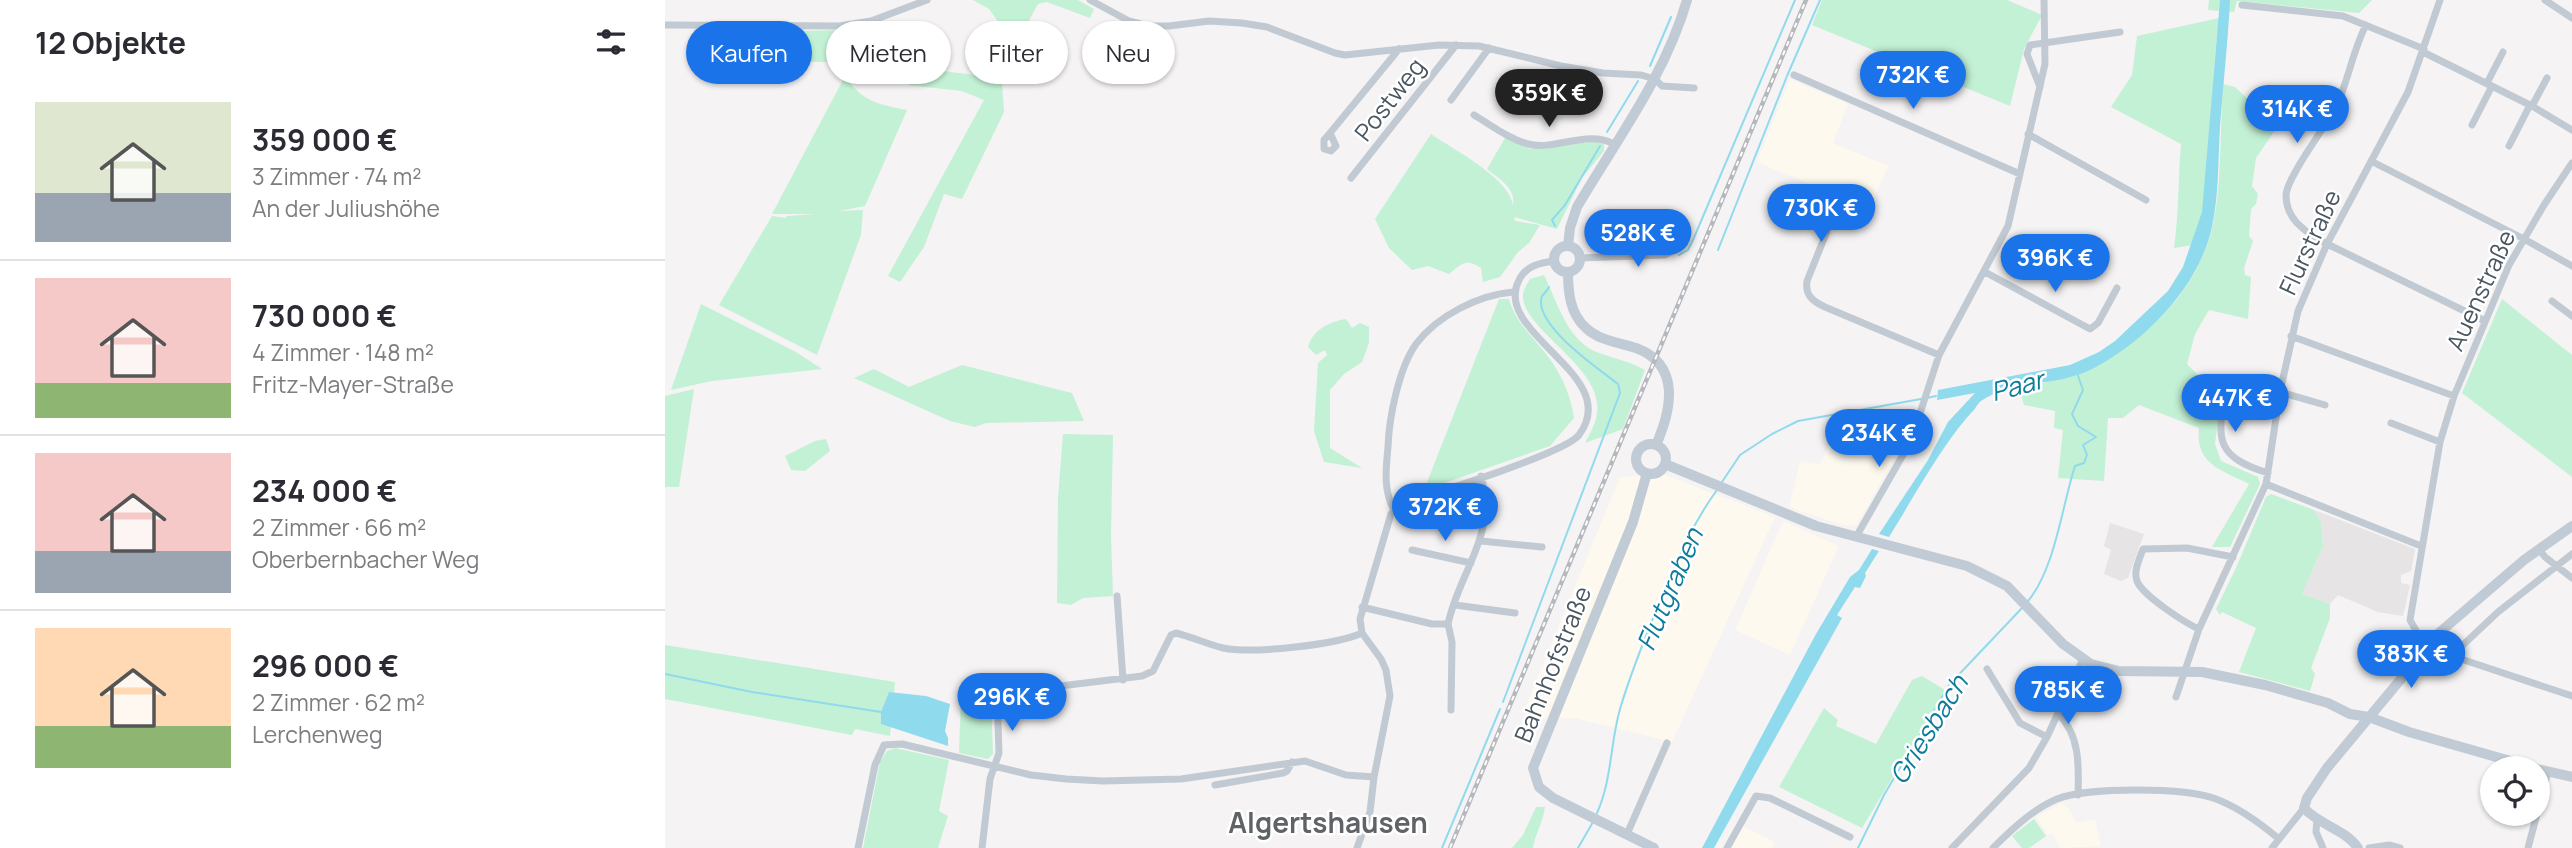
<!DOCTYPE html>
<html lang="de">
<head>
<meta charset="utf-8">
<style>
	:root { --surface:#fff; --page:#f2f2f3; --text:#2b2b33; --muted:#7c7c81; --line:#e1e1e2; --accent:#1a73e8 }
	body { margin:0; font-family:Manrope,sans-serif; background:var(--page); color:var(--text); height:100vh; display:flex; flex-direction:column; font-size:26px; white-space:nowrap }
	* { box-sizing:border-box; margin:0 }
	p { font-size:23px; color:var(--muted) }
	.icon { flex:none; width:38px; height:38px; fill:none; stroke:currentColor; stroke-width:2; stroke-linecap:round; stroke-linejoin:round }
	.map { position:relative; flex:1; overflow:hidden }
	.details { display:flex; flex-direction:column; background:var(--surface); width:665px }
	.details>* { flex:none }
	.top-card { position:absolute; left:21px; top:21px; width:665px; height:63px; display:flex; gap:14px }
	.buttons { position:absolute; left:1815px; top:756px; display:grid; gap:14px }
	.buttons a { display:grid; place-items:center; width:70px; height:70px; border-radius:50%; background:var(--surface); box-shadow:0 2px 5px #0004; font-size:35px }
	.price { position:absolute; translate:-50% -60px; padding:0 16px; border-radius:24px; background:var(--accent); color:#fff; font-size:23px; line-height:46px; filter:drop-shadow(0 2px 4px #0008) }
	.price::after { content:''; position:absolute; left:50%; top:42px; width:21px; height:16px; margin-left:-10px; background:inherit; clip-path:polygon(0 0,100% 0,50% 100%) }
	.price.current { background:#222; color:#fff }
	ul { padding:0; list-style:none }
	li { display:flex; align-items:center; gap:21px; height:175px; padding:0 35px }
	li+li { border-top:2px solid var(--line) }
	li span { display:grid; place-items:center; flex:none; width:196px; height:140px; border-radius:0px; color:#555 }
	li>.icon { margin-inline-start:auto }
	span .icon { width:84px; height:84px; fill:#fffc; stroke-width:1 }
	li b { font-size:30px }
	h2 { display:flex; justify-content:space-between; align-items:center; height:84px; padding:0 35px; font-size:30px }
	.chip { padding:0 24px; border-radius:32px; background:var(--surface); box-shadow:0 2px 5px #0004; font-size:24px; line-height:63px }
	.chip.current { background:var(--accent); color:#fff }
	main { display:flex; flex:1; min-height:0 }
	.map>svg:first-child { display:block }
</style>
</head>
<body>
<main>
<section class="details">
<h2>12 Objekte<svg class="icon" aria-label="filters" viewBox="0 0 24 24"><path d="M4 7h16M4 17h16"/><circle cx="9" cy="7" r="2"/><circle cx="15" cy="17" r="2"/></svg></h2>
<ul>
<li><span style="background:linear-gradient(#dfe7d0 65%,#9aa5b1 0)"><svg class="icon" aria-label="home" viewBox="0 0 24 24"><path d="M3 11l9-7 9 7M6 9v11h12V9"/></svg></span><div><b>359 000 €</b><p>3 Zimmer · 74 m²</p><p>An der Juliushöhe</p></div></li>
<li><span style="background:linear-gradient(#f6c9c9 75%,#8fb573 0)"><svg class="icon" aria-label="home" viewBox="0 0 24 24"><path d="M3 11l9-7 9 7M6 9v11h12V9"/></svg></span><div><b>730 000 €</b><p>4 Zimmer · 148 m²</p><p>Fritz-Mayer-Straße</p></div></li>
<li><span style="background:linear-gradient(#f6c9c9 70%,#9aa5b1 0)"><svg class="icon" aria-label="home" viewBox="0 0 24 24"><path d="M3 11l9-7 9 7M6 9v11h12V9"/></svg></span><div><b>234 000 €</b><p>2 Zimmer · 66 m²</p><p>Oberbernbacher Weg</p></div></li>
<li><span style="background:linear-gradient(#ffd9b3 70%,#8fb573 0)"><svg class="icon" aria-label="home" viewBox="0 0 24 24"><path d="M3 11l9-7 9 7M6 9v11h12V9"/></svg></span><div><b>296 000 €</b><p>2 Zimmer · 62 m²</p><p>Lerchenweg</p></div></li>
</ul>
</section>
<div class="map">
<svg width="1907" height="848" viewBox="0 0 1907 848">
	<rect width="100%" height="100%" fill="#f5f3f3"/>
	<path fill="#fdf9ef" d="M1125,79L1183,104L1168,143L1223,166L1205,209L1092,162Z
		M1222,417L1246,430L1192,524L1181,526L1124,507L1135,461L1155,464L1172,426Z
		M998,474L1110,517L1007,742L909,718L881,719L859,710L955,477Z
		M1118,521L1174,546L1125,655L1070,630Z
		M1396,803L1404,808L1411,823L1430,819L1436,846L1396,848L1387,834L1383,835L1371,817Z
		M1077,826L1110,842L1107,848H1065Z"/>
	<path fill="#e6e4e5" d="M1649,510L1750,549L1746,571L1736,575V583L1745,585L1738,616L1713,612L1673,595L1665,604L1637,594L1658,546L1656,523Z
		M1445,523L1479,534L1463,578L1456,581L1439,574L1446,550L1439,546Z"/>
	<path fill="#c3f1d5" d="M308,0H413L429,9L425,18L382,2L373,4L336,71L339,112L297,199L279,194L259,247L235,282L223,276L319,100L297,91L243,85L277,71L310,75L307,60L334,23L324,9Z
		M1157,0H1342L1377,15L1359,49L1345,106L1147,25Z
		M1544,0H1707L1694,13L1572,1L1569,12L1543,10Z
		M1554,18C1546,80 1547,146 1538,209C1536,221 1531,233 1528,245L1509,248C1514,213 1513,179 1516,144L1446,107L1467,75L1472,36Z
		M174,30L179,62H33L64,33Z
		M180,76C198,102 212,104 242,110L200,206L174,211L198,210L196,235L152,355L54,305L107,216L120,218L122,216L151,214H107Z
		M1558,84L1570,87L1587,103L1619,104L1617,120L1591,158L1587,186L1593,194L1591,204L1586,209L1584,236L1588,241L1579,268L1580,275L1586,277L1583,319L1544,310L1530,334L1522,364L1556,398L1550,444L1556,461L1593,477L1595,484L1565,547H1547L1584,484C1556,470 1530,464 1534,428L1474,405L1458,418H1443L1439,481L1393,478L1398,430L1389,428L1390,411L1359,405L1354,388C1440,375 1524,317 1547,229C1557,187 1555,129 1558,84Z
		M766,134C789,150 843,177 848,205C851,188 834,179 822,169L840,138L865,149L933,141L939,144V151L917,178L892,229L849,217L850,221L875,225L864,243L853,252L835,277L818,282L816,268C800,258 797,264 784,274L763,266L747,270L724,248L710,219Z
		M879,275C892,301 901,337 929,351C946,358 962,360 980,370L958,429L920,443C927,430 934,418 932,403C929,363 855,326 858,294C859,289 862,284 865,279Z
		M834,299H844C851,325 872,340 887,362C899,380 906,398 909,418L885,446L759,490Z
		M1837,299L1907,355V477L1797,393Z
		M36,304L131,352L157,369L47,381L6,390Z
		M681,319L687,328L695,323L704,327V343L697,362L679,374L665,390V448L697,468L659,462L649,431L653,363L662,355L660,350L651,355L643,347C648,330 663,322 681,319Z
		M297,365L407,393L419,421L321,423L310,427L285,421L189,378L209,369L244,387Z
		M29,389L14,487H0V396Z
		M398,434L448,435L446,536L448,596L418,598L406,605L392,603L393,498Z
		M161,439L165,451L140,471L126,470L120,456L150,441Z
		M1606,494L1649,510L1656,523L1658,546L1637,594L1665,604V618L1646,668L1650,674L1645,691L1574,672L1591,628L1557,612L1555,615L1551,609L1571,568L1601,497Z
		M0,645L230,682L225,736L190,729L187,735L0,699Z
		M1257,676L1280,690L1197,828L1114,787L1159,708L1173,720L1171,726L1211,744L1247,680Z
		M296,696L326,697L328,754L323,759L294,753Z
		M230,748L284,760L274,811L283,816L273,848H198L215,762L222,751Z
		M871,807H880C878,823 870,834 868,848H847L858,835Z
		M1369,819L1381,836L1364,848H1357L1347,836Z"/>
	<path fill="#90daee" d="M1555,0H1565C1563,42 1558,85 1555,127C1553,161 1554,194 1547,227C1534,287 1480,342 1427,369C1392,387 1345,380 1316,401C1312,404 1310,410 1306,413C1277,445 1247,500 1224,537L1214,534L1263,460L1283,422L1310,393L1272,400L1273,390L1405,365L1434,352L1450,341L1503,291L1518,267L1537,212Z
		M1207,549L1214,551L1200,573L1201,576L1195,588L1190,587L1172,615L1177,618L1049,848H1037L1151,634L1185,577L1194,570Z
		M224,692L261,696L285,704L280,731L283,738V746L216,724V712Z"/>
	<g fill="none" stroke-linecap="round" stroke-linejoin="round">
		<path stroke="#90daee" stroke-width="2" d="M985,66L1006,17
			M942,132L973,81
			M890,226L887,220L900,205L935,146
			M1053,250L1122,76L1155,0
			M1014,255L1023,250L1028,240L1130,0
			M1262,398L1271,396
			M1057,482L1075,455L1107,434L1133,421L1256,399
			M1363,601C1390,569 1397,506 1410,466L1419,463L1422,455L1418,445L1431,437L1413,426L1407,414L1418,390L1412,373
			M0,674L87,692L216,712
			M838,702L955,393L953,384C934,369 867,324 877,296C878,295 884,288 884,287
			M932,813C947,780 945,744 955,709C966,672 981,635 996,599C1012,561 1027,524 1052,490
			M777,848L835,709
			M913,848L928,822
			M1193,848L1219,795L1284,685L1357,608"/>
		<path stroke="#c1cad2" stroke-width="7" d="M425,0L464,21L483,26H504L544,21L577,23L602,27L670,53L680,55L774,45L814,46L896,66L938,73L976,75L990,79L997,86L1029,88
			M1880,0L1907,18
			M1577,5L1678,16L1759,49
			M0,25L174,26L206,21L262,0
			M1701,25C1686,54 1683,87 1666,115C1656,133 1622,178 1621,195C1621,218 1637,229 1654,240L1820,321
			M1758,52L1867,106L1907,130
			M1129,75L1355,174
			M1822,83L1838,52
			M1375,87L1362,54L1365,45L1455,32
			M786,100L824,48
			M1867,106L1882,78
			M809,115C826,125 844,139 863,144C891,151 922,129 949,144
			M1807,125L1827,86
			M665,133L671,146L666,151L659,149V140L665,133L725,60L734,49
			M1363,134L1481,200
			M1844,146L1865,105
			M1706,161L1859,239L1907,266
			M686,178L791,45
			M1161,191L1167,192L1171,200L1162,231L1152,202L1153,196Z
			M1162,231L1142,281C1140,295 1147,301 1160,307L1274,355
			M915,258L1000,255L1019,244
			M1320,272L1425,329L1433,323L1452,288
			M1887,301L1907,316
			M1626,336L1789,396
			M1561,384C1554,436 1545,455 1603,473
			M1615,392L1660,405
			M1726,423L1775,442
			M1601,484L1756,546
			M729,510C718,490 721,469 723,447C724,417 734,368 751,344C773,315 814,295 848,292
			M1191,537L1246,441L1274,355L1343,226L1380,64L1379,0
			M816,541L877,547
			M1874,549L1880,557L1907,578
			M747,550L806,563
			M452,596L458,680
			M790,605L850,613
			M697,607L767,624H783C794,571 833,536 816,476
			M783,624L787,642L786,710
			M1534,629C1520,623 1477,595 1472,581C1468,571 1475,558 1478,549L1522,548L1568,557
			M1761,648L1745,620L1775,442L1789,396L1844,265L1879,205L1907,163
			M1752,659L1762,661L1796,659L1907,696
			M1783,659L1833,612L1907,554
			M1322,669L1355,723L1382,737
			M1511,697L1534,629L1601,484L1615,392L1633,311L1662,244L1743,92L1775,0
			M1393,714C1415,734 1414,767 1413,795
			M550,785L618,773L622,771L627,762
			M1872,813L1883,771
			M1652,819L1651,832L1658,848
			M962,834L1002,743
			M193,848L210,765L219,745L237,744L366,775L401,779L438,781L516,779L640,761L681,775L709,777
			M317,848L325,779L334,753L332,691L379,688L477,676L488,671L506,635L511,633C527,637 542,644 558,648C586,654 671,645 697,633
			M692,848L705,812L709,777L725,696L721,670L716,659L697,633L695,619L726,514L733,506L739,503C769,494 900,453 914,435C959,375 826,334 854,280C861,266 874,263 889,261
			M1062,848L1091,796L1105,798L1185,837
			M1287,848L1364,768L1382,737L1418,659
			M1328,848C1346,830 1368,809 1392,799C1422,787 1520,787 1551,799C1575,808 1595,823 1614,839
			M1607,848L1639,808
			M1704,848L1724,845L1735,848
			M1863,848L1872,814"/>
		<path stroke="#c1cbd6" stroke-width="10" d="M903,246L905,228L912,207C952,139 1000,76 1022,0
			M889 259a13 13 0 1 1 26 0a13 13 0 1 1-26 0Z
			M903,272C903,292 905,314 921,328C935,341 953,342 971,348C1017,365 1006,411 991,445
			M971 459a15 15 0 1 1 30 0a15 15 0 1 1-30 0Z
			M1000,464L1151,526L1302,566L1342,586L1398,644L1426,664L1454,671L1537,672L1600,685L1663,703L1685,714L1704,717L1744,732L1870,768
			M982,473L968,522L868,768L874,787L888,798L989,848
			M1872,769L1907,777
			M1693,848C1680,829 1654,825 1639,808L1642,798L1662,768L1775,632L1859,560L1907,526"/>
		<g stroke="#b5b8bd" stroke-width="4.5">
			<path id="rail" d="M785,848L1141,0"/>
		</g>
		<use href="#rail" stroke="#fff" stroke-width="2" stroke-dasharray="5" stroke-linecap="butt"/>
	</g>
	<g text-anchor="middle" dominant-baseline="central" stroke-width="5" stroke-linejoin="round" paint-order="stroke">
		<g font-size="24" fill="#4a5661" stroke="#fff">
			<text transform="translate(724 99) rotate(-52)">Postweg</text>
			<text transform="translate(1644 242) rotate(-65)">Flurstraße</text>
			<text transform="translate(1815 290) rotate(-65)">Auenstraße</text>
			<text transform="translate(887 664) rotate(-68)">Bahnhofstraße</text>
		</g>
		<g font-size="26" font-style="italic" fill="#0c7c9b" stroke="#fff">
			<text transform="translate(1352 385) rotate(-15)">Paar</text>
			<text transform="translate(1004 589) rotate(-67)">Flutgraben</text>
			<text transform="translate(1263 729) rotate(-58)">Griesbach</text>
		</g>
		<g font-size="28" font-weight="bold" fill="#5f6368" stroke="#fff">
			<text x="663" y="822">Algertshausen</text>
		</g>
	</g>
</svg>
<div class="buttons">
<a><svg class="icon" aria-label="locate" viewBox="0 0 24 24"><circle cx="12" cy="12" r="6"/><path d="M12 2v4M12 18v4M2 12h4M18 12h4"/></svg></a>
</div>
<b class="price" style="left:1248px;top:111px">732K €</b>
<b class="price current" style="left:884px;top:129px">359K €</b>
<b class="price" style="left:1632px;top:145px">314K €</b>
<b class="price" style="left:1156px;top:244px">730K €</b>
<b class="price" style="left:973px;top:269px">528K €</b>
<b class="price" style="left:1390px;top:294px">396K €</b>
<b class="price" style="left:1570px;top:434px">447K €</b>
<b class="price" style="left:1214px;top:469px">234K €</b>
<b class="price" style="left:780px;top:543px">372K €</b>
<b class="price" style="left:1746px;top:690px">383K €</b>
<b class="price" style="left:1403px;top:726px">785K €</b>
<b class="price" style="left:347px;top:733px">296K €</b>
<div class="top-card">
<a class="chip current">Kaufen</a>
<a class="chip">Mieten</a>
<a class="chip">Filter</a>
<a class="chip">Neu</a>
</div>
</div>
</main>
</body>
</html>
